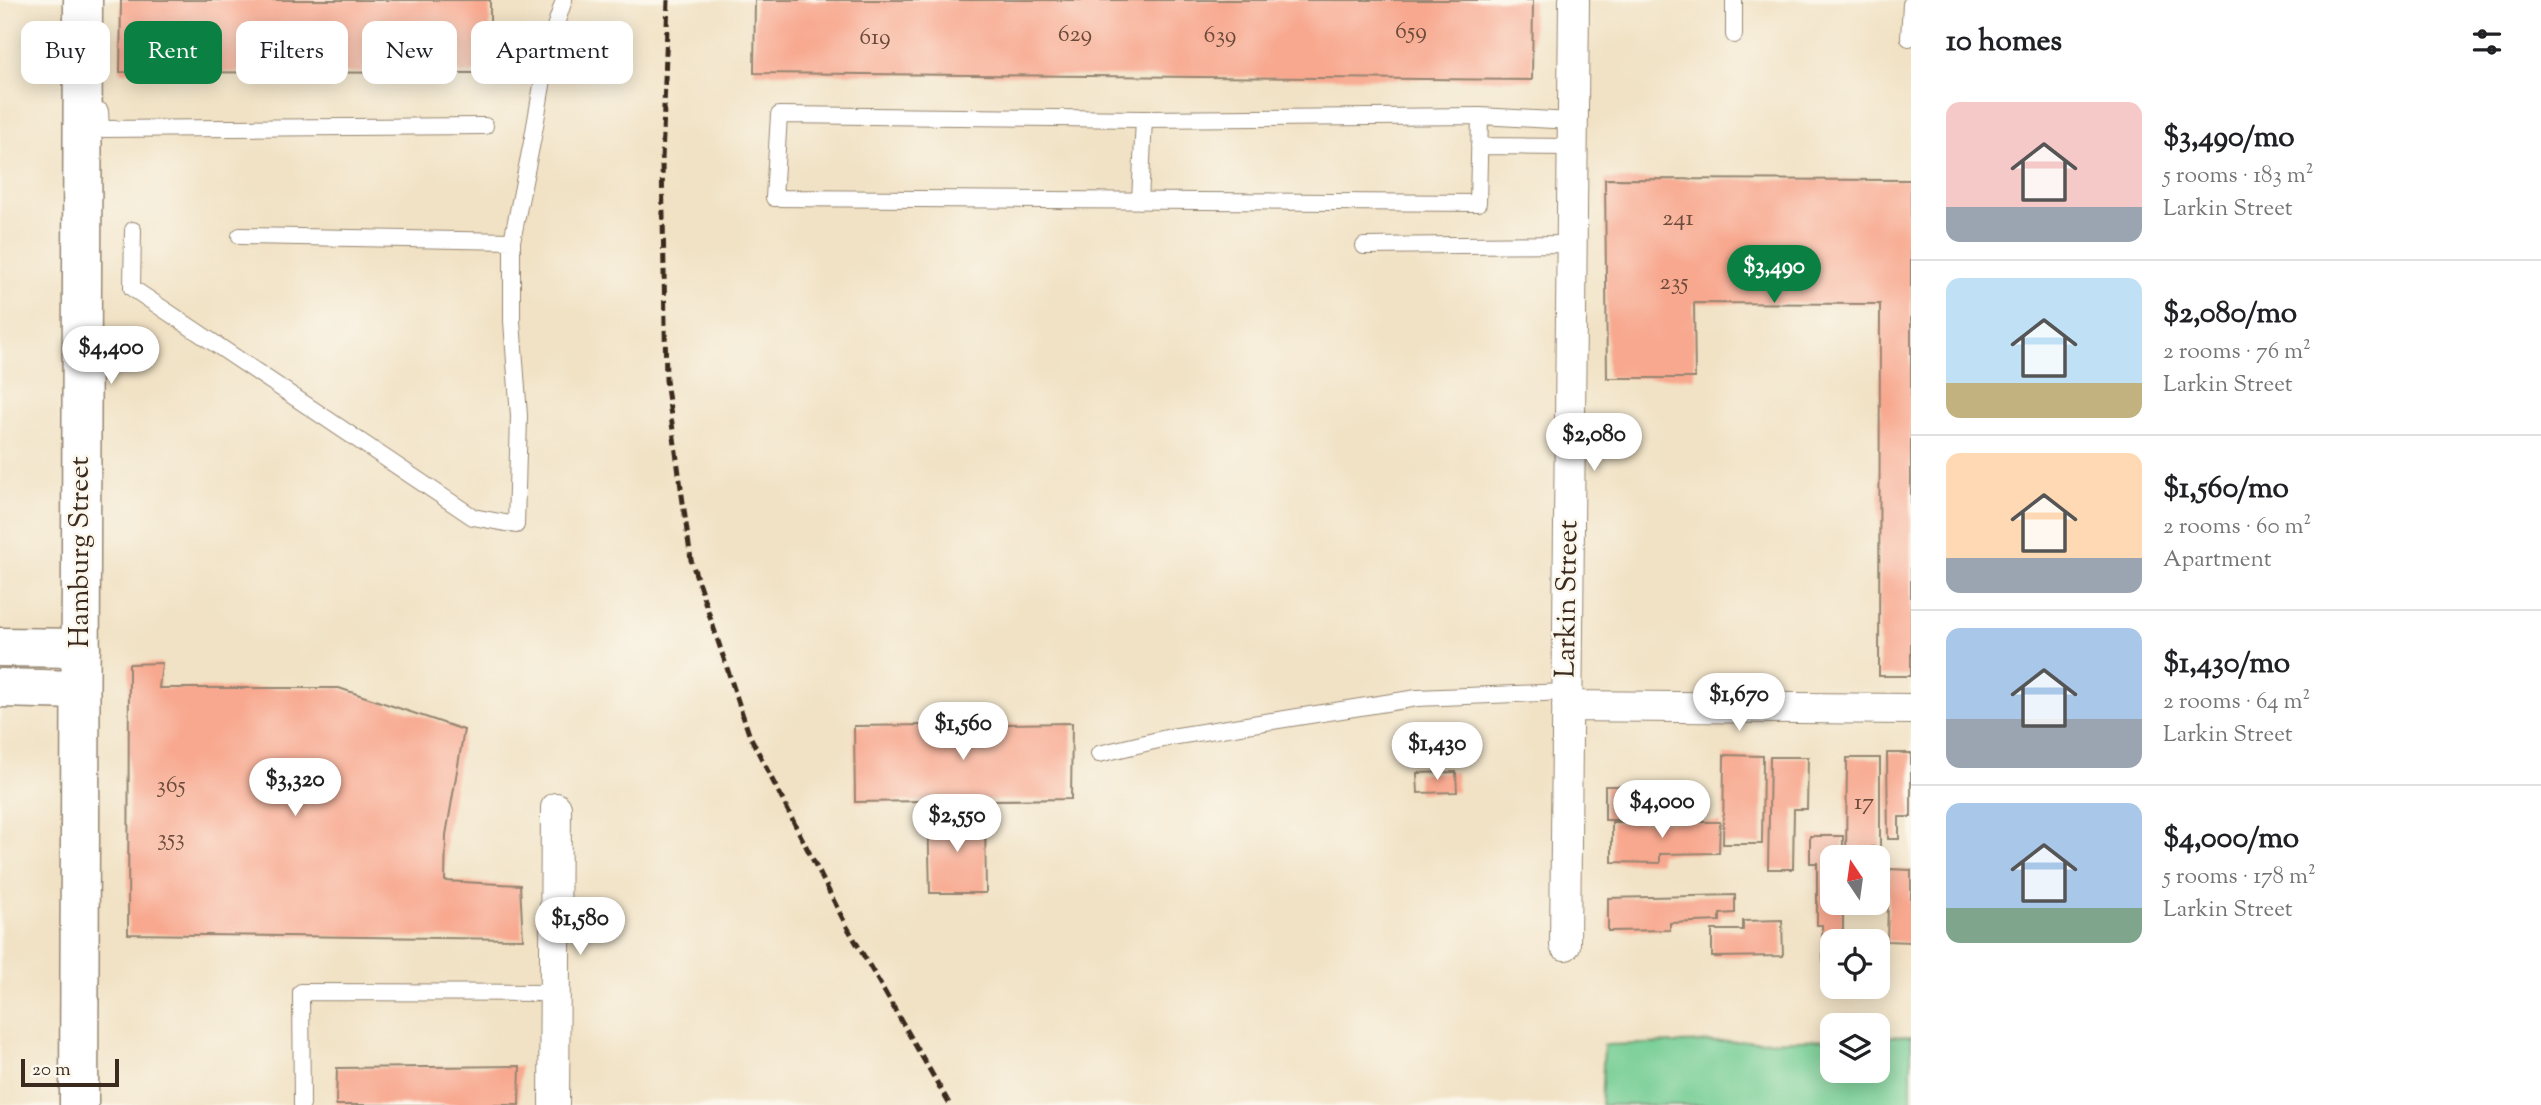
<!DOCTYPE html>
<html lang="en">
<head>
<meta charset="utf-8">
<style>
	:root { --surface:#fff; --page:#f6f6f6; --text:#202124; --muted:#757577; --line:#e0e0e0; --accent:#0b8043 }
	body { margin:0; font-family:"Sorts Mill Goudy",serif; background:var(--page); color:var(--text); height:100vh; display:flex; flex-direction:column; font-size:26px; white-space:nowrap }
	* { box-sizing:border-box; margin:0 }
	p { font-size:23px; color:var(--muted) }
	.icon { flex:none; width:38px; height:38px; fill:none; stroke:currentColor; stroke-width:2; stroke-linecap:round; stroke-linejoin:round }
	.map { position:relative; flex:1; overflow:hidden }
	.drawer { display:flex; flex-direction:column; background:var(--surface); width:630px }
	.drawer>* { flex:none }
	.top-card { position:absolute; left:21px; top:21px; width:665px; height:63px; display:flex; gap:14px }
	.needle { width:46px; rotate:347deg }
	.fabs { position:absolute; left:1820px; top:845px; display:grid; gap:14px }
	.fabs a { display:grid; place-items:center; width:70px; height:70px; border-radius:14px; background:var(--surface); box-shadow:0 4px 18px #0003; font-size:35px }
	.scale { position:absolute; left:21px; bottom:18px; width:98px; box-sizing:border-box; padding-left:7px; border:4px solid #3b2a1e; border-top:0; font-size:19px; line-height:24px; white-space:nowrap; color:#3b2a1e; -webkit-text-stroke:5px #fbf7ec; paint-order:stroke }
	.price { position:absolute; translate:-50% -60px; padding:0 16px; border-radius:24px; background:#fff; color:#222; font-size:23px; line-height:46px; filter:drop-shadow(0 2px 4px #0008) }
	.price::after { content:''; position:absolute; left:50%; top:42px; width:21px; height:16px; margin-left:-10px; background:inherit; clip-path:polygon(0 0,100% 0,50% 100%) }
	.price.current { background:var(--accent); color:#fff }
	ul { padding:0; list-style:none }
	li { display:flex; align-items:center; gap:21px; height:175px; padding:0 35px }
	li+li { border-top:2px solid var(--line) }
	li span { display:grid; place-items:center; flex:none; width:196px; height:140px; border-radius:14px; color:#555 }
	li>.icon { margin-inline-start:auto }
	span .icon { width:84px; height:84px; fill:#fffc; stroke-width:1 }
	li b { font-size:30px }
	h2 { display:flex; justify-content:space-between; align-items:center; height:84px; padding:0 35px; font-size:30px }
	.chip { padding:0 24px; border-radius:14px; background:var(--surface); box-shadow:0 4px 18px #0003; font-size:24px; line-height:63px }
	.chip.current { background:var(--accent); color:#fff }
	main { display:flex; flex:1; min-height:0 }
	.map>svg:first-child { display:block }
</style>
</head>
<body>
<main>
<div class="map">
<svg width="1911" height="1105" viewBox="0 0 1911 1105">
	<rect width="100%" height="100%" fill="#fbf7ec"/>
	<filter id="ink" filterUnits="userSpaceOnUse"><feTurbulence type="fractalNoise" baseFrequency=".0143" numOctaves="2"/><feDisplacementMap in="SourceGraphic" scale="14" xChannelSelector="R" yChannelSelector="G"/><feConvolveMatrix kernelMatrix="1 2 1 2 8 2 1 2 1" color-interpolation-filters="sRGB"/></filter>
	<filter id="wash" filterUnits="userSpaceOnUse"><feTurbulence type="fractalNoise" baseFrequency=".00686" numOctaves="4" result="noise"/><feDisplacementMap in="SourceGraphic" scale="28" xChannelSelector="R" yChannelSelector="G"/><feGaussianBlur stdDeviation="1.57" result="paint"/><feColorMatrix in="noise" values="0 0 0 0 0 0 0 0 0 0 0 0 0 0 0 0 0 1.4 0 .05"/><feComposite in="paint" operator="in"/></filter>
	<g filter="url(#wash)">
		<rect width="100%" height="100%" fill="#f1e2c5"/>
		<path fill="#76ce94" stroke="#587c59" stroke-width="2" d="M1911,1036V1105H1601L1604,1045L1832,1039V1071H1878V1037Z"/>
		<g id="blocks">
			<path fill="#f8a88f" d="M121,0H490V73L120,72Z
				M755,0H1533L1532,80L754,73Z
				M1605,179L1911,180V676H1879L1880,304L1694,303L1695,378H1607Z
				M162,663L159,688H339L464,730L446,835L445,881L520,885L523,939L128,934L129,664Z
				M1072,723L1071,799L855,802L854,726Z
				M1887,753H1911V817H1899V839H1888Z
				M1724,755L1763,756L1762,844H1723Z
				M1770,757H1808L1807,809H1794L1793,869H1768Z
				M1847,758H1880V847H1871V858H1846Z
				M1456,772L1457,792L1418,793L1417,773Z
				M1605,786H1648V801H1668L1669,820H1605Z
				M985,814L986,893H930L928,815Z
				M1612,822H1720L1719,853L1660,854V863L1612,862Z
				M1810,836H1843V858H1832V903H1843V942H1832V961H1823L1822,925H1817V863H1810Z
				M1889,869L1911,870V942L1887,941Z
				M1735,895V913L1720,914V921L1670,923V930L1608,931V898Z
				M1782,920L1783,956L1712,957V930H1743V921Z
				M520,1066L519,1105H336L337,1068Z"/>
		</g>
	</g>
	<g filter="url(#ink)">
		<use href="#blocks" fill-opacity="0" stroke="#968672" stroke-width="2"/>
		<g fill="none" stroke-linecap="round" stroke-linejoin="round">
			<g stroke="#968672" stroke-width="18">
				<path id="service" d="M1734,35V0
					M1909,38L1911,4
					M100,111L101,129L485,126
					M1480,116L1478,203L774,198L779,115L1144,119L1480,116L1572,121
					M1479,146L1572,147
					M1140,201L1144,119
					M133,230L132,288L473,517L516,525L519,416L512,321V241L533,137L549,45L564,0
					M240,236L512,241
					M1364,246L1571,244
					M1099,754L1171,737L1417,698L1567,692
					M302,1105L301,992L555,993"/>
			</g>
			<g stroke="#968672" stroke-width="32">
				<path id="minor" d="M1567,706L1911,709
					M1565,945L1574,0
					M554,1105L556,808"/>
			</g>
			<g stroke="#968672" stroke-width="41">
				<path id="tertiary" d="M79,1105L83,0"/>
			</g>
			<g stroke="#968672" stroke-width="41">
				<path id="motorway" d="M0,647L81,648
					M0,688L80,690"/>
			</g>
			<use href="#service" stroke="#fff" stroke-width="16"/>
			<use href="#minor" stroke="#fff" stroke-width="30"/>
			<use href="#tertiary" stroke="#fff" stroke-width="38"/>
			<use href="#motorway" stroke="#fff" stroke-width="38"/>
			<path stroke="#3b2a1e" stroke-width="5" stroke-dasharray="10 5" stroke-linecap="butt" d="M668,0L662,161L666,380L691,560L749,734L846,925L950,1105"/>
		</g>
	</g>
	<g text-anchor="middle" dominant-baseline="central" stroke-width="5" stroke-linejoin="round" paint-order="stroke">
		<g font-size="24" fill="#6a4a3a">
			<text x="1411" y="32">659</text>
			<text x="1075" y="35">629</text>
			<text x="1220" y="36">639</text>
			<text x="875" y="38">619</text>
			<text x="1678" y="219">241</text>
			<text x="1674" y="283">235</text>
			<text x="171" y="786">365</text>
			<text x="1864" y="803">17</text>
			<text x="171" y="839">353</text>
		</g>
		<g font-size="28" fill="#3b2a1e" stroke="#fbf7ec">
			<text transform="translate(81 552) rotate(-90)">Hamburg Street</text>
			<text transform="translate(1568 599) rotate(-89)">Larkin Street</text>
		</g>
	</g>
</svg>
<div class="fabs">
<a><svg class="needle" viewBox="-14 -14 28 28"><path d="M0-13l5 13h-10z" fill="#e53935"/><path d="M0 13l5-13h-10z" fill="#757577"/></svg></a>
<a><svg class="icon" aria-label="locate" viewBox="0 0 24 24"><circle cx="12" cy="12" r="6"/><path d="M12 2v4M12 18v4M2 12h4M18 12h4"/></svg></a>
<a><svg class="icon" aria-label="layers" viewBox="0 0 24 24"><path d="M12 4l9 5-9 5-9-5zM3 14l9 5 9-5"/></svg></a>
</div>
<div class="scale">20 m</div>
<b class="price current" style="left:1774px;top:305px">$3,490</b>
<b class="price" style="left:111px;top:386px">$4,400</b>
<b class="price" style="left:1594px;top:473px">$2,080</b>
<b class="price" style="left:1739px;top:733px">$1,670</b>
<b class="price" style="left:963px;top:762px">$1,560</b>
<b class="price" style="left:1437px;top:782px">$1,430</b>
<b class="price" style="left:295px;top:818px">$3,320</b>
<b class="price" style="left:1662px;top:840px">$4,000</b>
<b class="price" style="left:957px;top:854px">$2,550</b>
<b class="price" style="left:580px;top:957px">$1,580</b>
<div class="top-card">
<a class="chip">Buy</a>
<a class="chip current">Rent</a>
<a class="chip">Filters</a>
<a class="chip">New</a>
<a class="chip">Apartment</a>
</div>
</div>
<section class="drawer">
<h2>10 homes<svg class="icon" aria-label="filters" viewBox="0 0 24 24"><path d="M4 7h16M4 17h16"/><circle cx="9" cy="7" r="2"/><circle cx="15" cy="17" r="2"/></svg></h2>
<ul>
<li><span style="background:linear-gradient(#f6c9c9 75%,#9aa5b1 0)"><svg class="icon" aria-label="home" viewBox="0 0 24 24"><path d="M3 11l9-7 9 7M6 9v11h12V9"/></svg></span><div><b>$3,490/mo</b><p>5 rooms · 183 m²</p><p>Larkin Street</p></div></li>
<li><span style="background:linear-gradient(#bfe0f5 75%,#c2b280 0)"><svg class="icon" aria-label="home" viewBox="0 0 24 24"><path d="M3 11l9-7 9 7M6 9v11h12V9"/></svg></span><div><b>$2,080/mo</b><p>2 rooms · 76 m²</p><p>Larkin Street</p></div></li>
<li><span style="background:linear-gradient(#ffd9b3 75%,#9aa5b1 0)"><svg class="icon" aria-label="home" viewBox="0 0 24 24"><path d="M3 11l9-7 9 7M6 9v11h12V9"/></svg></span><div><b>$1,560/mo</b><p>2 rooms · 60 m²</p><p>Apartment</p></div></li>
<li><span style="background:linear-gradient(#a9c7e8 65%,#9aa5b1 0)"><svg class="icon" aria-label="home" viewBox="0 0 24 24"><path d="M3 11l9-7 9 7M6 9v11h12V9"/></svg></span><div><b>$1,430/mo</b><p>2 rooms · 64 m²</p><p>Larkin Street</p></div></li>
<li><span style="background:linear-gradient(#a9c7e8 75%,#7fa58c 0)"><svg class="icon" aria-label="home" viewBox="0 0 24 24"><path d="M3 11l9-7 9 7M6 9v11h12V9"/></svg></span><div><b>$4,000/mo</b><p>5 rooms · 178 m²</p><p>Larkin Street</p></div></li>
</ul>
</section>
</main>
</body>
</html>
